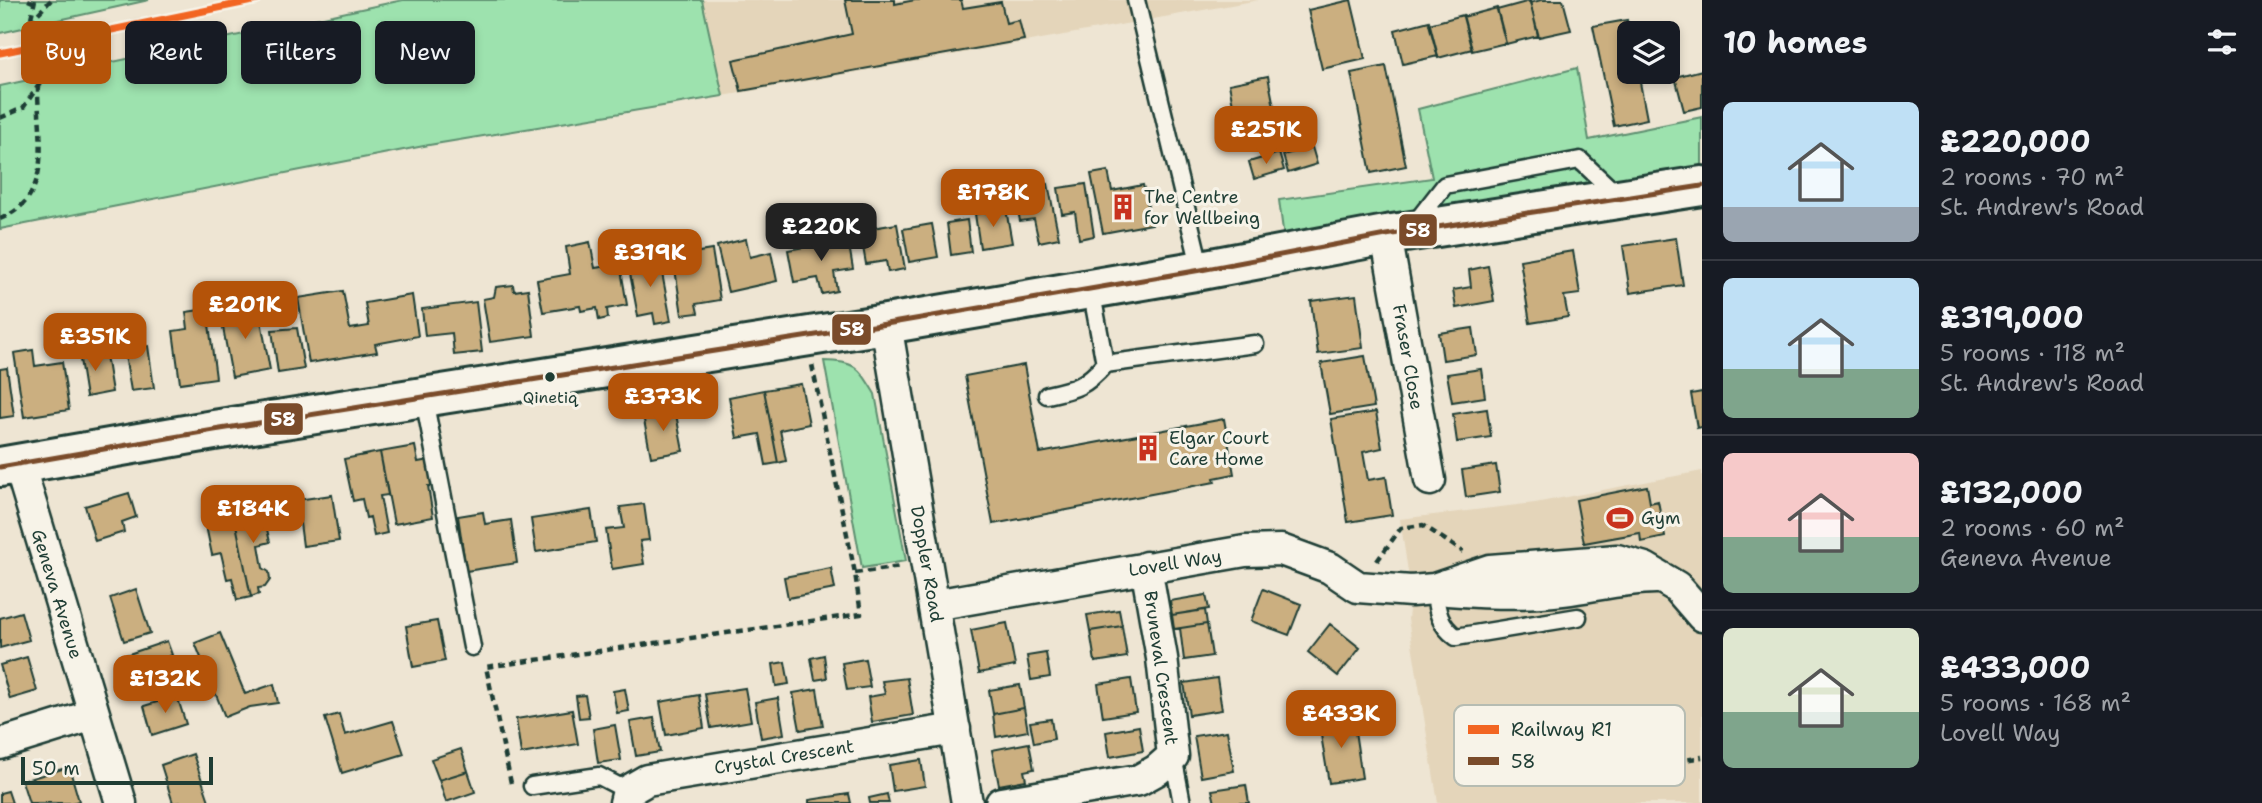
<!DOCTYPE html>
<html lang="en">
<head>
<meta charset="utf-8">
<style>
	:root { --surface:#171b24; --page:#242831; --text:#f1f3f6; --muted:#9ea1a6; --line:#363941; --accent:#b45309 }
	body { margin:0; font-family:"Shantell Sans",sans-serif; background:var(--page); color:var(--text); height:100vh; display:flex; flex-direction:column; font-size:26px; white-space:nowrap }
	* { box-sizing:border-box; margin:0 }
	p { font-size:23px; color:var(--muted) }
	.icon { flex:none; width:38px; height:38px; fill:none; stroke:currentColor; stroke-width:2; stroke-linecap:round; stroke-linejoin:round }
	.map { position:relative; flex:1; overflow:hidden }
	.panel { display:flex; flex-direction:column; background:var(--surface); width:560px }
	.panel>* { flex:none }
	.hud { position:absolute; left:21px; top:21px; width:665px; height:63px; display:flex; gap:14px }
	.controls { position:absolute; left:1617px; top:21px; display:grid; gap:14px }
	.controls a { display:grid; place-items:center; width:63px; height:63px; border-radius:10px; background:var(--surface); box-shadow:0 4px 10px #0003; font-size:35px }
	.scale { position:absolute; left:21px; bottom:18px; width:192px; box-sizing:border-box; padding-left:7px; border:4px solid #1f3d34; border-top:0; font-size:19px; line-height:24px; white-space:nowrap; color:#1f3d34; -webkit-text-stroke:5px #f7f3e8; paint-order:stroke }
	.price { position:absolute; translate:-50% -60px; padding:0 16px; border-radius:14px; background:var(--accent); color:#fff; font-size:23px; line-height:46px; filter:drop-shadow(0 2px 4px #0008) }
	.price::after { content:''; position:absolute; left:50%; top:42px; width:21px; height:16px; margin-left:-10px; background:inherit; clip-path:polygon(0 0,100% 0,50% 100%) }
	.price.current { background:#222; color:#fff }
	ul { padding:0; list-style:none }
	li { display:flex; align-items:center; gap:21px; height:175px; padding:0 21px }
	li+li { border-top:2px solid var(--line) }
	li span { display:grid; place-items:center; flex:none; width:196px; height:140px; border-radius:10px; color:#555 }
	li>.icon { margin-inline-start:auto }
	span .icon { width:84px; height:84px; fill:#fffc; stroke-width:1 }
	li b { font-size:30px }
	h2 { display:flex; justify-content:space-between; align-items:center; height:84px; padding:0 21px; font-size:30px }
	.chip { padding:0 24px; border-radius:10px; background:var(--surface); box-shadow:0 4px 10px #0003; font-size:24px; line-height:63px }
	.chip.current { background:var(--accent); color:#fff }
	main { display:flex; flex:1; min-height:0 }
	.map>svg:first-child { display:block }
</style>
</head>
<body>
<main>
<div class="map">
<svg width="1702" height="803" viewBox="0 0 1702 803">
	<rect width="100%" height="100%" fill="#eee5d3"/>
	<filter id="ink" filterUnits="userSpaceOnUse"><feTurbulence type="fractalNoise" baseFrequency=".0143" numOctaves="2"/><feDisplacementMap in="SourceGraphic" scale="14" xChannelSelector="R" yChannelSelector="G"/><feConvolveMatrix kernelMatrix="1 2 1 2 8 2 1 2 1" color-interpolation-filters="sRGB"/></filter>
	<g filter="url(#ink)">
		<path fill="#e4d5ba" d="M702,0H1259L723,96Z
			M1702,471V803H1438L1408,619L1411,591L1400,519L1535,503Z"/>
		<path fill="#9de2ae" stroke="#5e9071" stroke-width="2" d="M0,0H149L0,33Z
			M403,0H702L723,96L429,145L0,229V86Z
			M1577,68L1589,140L1702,117V172L1285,246L1279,200L1432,178L1418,109Z
			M824,361C856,361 859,368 875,394L906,561L862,568Z"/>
		<path fill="#cbaf80" stroke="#1f3d34" stroke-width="2" d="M845,0H895V4L915,0H961L963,8L1001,2L1006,23L1019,20L1024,40L741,91L733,60L852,34Z
			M1351,0L1365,59L1322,69L1308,10Z
			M1541,0H1563L1571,30L1539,37L1530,3Z
			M1530,1L1538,36L1506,44L1497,10Z
			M1497,8L1506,43L1472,51L1463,17Z
			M1463,15L1472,49L1438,58L1429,24Z
			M1627,20L1630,33L1629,72H1638L1647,119L1614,126L1593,26Z
			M1429,21L1438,56L1403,64L1395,30Z
			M1386,66L1406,166L1371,173L1351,73Z
			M1702,70V107L1684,111L1675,77Z
			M1268,76L1274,107L1235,115L1229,84Z
			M1312,147L1317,164L1288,173L1283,155Z
			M1279,153L1284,170L1254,179L1249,162Z
			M1108,171L1112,191L1143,185L1152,224L1103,233L1091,174Z
			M1048,184L1059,238L1039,242L1034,219L1020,221L1014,190Z
			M1086,184L1094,236L1079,239L1075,212L1062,214L1058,188Z
			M1006,209L1012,243L980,248L975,214Z
			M967,220L971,252L951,255L947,223Z
			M897,224L905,269L888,272L886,261L866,264L860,230Z
			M932,224L938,257L909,262L903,229Z
			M1676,238L1683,285L1630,293L1623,246Z
			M746,239L750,257L771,252L777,281L728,292L717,246Z
			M848,239L853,269L834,272L837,291L822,294L818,278L794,282L788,250Z
			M590,242L595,268L620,264L627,305L607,309L608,318L599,320L597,308L581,311L580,306L543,312L537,280L570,274L566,247Z
			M712,250L720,300L696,304L698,313L682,315L673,256Z
			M1573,251L1580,294L1564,296L1568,317L1530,323L1520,260Z
			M659,257L671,321L655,324L653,313L638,316L628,263Z
			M1488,266L1494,301L1456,308L1453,290L1471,287L1469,270Z
			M513,285L514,291L528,289L534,336L490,342L483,299L494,297L496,287Z
			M343,291L350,329L369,326L365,303L412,295L418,336L375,344L377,352L309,363L298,298Z
			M1356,295L1363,348L1318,354L1311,301Z
			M476,302L482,352L454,355L452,333L425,336L422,309Z
			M258,304L270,370L232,377L220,311Z
			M207,309L216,378L180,383L173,331L188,329L186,312Z
			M297,328L304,369L278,373L272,330Z
			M1473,328L1477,355L1443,360L1439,333Z
			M148,346L154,388L131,391L124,349Z
			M105,349L112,392L86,397L79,353Z
			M33,350L35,366L62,362L69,410L24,417L14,353Z
			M1365,356L1374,407L1330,414L1321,363Z
			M1024,365L1040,453L1224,419L1234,474L1214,478L1215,482L993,524L965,376Z
			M7,368L14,416L0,418V369Z
			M1481,369L1485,397L1452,402L1447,374Z
			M801,384L809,424L780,430L786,461L778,463L764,390Z
			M764,390L778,463L766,465L760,434L737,438L729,397Z
			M1702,392V427L1697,428L1691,394Z
			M675,409L683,451L651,457L643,415Z
			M1487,409L1491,437L1457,442L1453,414Z
			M1376,412L1382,448L1363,452L1368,480L1386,477L1392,515L1348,522L1331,419Z
			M415,446L418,462L429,460L434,486H428L433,517L394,524L380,452Z
			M380,452L388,495L380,496L387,533L374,536L370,517L366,518L362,499L353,501L344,459Z
			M1496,465L1500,492L1466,497L1462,470Z
			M1647,486L1650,503L1658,501L1665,537L1641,542L1640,533L1584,543L1576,500Z
			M129,493L136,517L122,522L124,532L95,541L85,506Z
			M332,495L339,541L303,546L297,500Z
			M261,504L270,542L259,545L263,568L269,572L270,580L265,587L258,588L259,594L251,597L233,510Z
			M644,504L649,540L640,541L644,564L612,569L606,530L624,528L620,507Z
			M233,510L251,597L237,600L232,578L227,579L221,553L212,555L204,516Z
			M591,510L596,542L536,552L531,519Z
			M483,512L485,524L511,520L517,563L466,571L458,516Z
			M831,568L835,589L788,598L784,577Z
			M136,589L150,633L124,641L110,598Z
			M1263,589L1301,604L1289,635L1251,621Z
			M1206,595L1209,609L1172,615L1170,601Z
			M1119,610L1122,626L1090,631L1087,615Z
			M1205,610L1207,624L1174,629L1172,615Z
			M21,612L29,640L0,648V618Z
			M437,621L445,661L413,667L406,626Z
			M1007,623L1015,666L979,673L971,630Z
			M1207,624L1212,656L1184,660L1180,628Z
			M1330,624L1360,648L1338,676L1308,652Z
			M1122,626L1127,657L1095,662L1090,631Z
			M220,633L245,694L274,684L278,703L250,707L225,717L195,643Z
			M167,641L172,655L160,660L167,679L137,689L126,655Z
			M1046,653L1050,677L1031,680L1027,656Z
			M824,655L827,678L815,680L811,658Z
			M27,657L37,691L10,699L0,665Z
			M865,659L870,687L847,690L842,663Z
			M785,662L789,684L776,686L773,664Z
			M907,678L913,715L872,722L868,697L885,694L882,681Z
			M1217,678L1222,710L1189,715L1184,683Z
			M1131,679L1136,712L1103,717L1098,684Z
			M1020,685L1024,708L993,714L989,690Z
			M745,688L751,721L711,728L705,694Z
			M625,689L629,711L617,713L613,691Z
			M817,689L823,726L800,730L793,693Z
			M585,695L589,717L579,718L576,696Z
			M699,695L704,728L666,735L660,702Z
			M177,696L186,724L152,735L144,706Z
			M778,698L784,734L761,738L755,702Z
			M1024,708L1028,731L996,737L993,714Z
			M572,710L578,744L521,754L516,719Z
			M339,714L345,735L393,721L404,754L342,773L325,718Z
			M654,718L660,752L636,756L630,722Z
			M1353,718L1362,778L1329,783L1319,723Z
			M1051,719L1054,739L1034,743L1030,722Z
			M615,725L621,760L598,763L593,729Z
			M1139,726L1143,751L1110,757L1106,732Z
			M1227,731L1234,771L1201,777L1194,736Z
			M1029,743L1034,769L1024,771L1026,780L999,785L992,750Z
			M461,749L468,771L439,780L431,759Z
			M193,754L209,801L173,803L161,765Z
			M921,760L925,786L893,791L889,765Z
			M69,767L79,801L71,803H29L22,781Z
			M468,771L475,792L446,802L439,780Z
			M1246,785L1249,803H1215L1212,790Z
			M8,791L12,803H0V793Z
			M849,794L851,803H809V800Z
			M887,794L889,803H870L869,798Z"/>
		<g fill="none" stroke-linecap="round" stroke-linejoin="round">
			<g stroke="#1f3d34" stroke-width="21">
				<path id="lane" d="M1136,0L1201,270
					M1413,226L1445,185L1580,160L1617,195
					M1105,364L1255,344
					M1047,395C1075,389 1085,387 1105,364L1091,289
					M424,399L472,647
					M1434,589C1437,610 1438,624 1456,637L1578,617
					M1173,756L1182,803
					M532,786L599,776L628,791"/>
			</g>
			<g stroke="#1f3d34" stroke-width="35">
				<path id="street" d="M1386,235L1430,480
					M886,324L967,803
					M19,464L121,803
					M1448,590C1486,593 1526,595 1564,590C1595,586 1625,578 1656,578
					M934,605L1245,551L1281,550L1330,568L1358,587L1411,591L1434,589L1490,570L1617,560L1645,568L1677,587L1702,616
					M0,744L93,715
					M625,803L628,791L647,780L955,729
					M1001,803L1139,780L1157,770L1173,756L1162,658L1146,567"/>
			</g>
			<g stroke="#1f3d34" stroke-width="44">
				<path id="secondary" d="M0,467L214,430L886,324L1201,270L1386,235L1702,186"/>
			</g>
			<path stroke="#1f3d34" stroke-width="4.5" stroke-dasharray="7 5" stroke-linecap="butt" d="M28,0L35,3
				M31,18L35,0
				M30,22L51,0
				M0,118L23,108L41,82
				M0,219C57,196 37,133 38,85
				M1377,561L1401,528L1423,525L1463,552
				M855,573L901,567
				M1594,771L1605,774L1702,757
				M511,783L486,667L861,614L855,573L812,365"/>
			<use href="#lane" stroke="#f7f3e8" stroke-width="16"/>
			<use href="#street" stroke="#f7f3e8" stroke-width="30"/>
			<use href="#secondary" stroke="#f7f3e8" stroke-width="38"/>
			<g stroke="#f7f3e8" stroke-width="10">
				<path id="bus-1" d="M0,467L214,430L886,324L1201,270L1386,235L1702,186"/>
			</g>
			<use href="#bus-1" stroke="#7a4b2a" stroke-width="5"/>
			<g stroke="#f7f3e8" stroke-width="12">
				<path id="rail-1" d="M0,53L257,0"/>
			</g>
			<use href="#rail-1" stroke="#f26522" stroke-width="7"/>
		</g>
	</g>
	<defs>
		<g id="building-bare" transform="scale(2.1)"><path d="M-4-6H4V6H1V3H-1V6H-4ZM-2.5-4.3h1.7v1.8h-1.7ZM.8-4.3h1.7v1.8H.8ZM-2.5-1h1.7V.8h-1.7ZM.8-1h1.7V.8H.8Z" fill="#c8321e" stroke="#f7f3e8" stroke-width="2.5" paint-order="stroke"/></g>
		<g id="stadium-bare" transform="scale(2.1)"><path d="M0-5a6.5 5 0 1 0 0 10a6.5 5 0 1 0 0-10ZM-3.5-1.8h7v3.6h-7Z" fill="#c8321e" stroke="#f7f3e8" stroke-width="2.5" paint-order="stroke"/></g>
	</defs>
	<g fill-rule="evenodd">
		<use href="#building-bare" x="1123" y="207"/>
		<use href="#building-bare" x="1148" y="448"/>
		<use href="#stadium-bare" x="1620" y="518"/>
	</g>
	<circle fill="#1f3d34" stroke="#f7f3e8" stroke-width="2.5" cx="550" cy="377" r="6"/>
	<g text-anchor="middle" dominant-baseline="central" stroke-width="6" stroke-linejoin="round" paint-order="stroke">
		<g font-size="16" fill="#1f3d34" stroke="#f7f3e8">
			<text x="550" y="397">Qinetiq</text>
		</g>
		<g font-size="18" fill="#1f3d34" stroke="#f7f3e8" text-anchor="start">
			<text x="1144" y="197">The Centre<tspan x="1144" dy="21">for Wellbeing</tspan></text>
			<text x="1169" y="438">Elgar Court<tspan x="1169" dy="21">Care Home</tspan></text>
			<text x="1641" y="518">Gym</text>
		</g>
		<g font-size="18" fill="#1f3d34" stroke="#f7f3e8">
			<text transform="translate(1408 357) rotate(80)">Fraser Close</text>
			<text transform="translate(1175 563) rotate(-9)">Lovell Way</text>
			<text transform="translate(927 564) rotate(80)">Doppler Road</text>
			<text transform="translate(57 594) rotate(73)">Geneva Avenue</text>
			<text transform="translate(1161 668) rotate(82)">Bruneval Crescent</text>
			<text transform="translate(784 757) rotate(-9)">Crystal Crescent</text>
		</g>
	</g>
	<rect x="1454" y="705" width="231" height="81" rx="10" fill="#f7f3e8" stroke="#b6bcb2" stroke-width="2"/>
	<rect x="1468" y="725" width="31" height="9" fill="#f26522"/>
	<rect x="1468" y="757" width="31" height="8" fill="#7a4b2a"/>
	<g font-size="19" fill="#1f3d34">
		<text x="1511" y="736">Railway R1</text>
		<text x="1511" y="768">58</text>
	</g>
	<g stroke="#f7f3e8" stroke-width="2.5">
		<rect x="1398" y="213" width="40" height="34" rx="7" fill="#7a4b2a"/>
		<rect x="831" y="313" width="41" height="33" rx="7" fill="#7a4b2a"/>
		<rect x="263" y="402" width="41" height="34" rx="7" fill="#7a4b2a"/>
	</g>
	<g font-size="19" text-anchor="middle" font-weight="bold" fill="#fff">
		<text x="1418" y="237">58</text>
		<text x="852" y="336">58</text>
		<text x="283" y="426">58</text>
	</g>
</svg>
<div class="controls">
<a><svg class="icon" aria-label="layers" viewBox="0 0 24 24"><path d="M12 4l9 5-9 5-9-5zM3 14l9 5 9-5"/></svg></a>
</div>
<div class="scale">50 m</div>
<b class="price" style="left:1266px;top:166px">£251K</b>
<b class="price" style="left:993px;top:229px">£178K</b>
<b class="price current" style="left:821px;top:263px">£220K</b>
<b class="price" style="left:650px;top:289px">£319K</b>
<b class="price" style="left:245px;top:341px">£201K</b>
<b class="price" style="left:95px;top:373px">£351K</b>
<b class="price" style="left:663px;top:433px">£373K</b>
<b class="price" style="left:253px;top:545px">£184K</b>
<b class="price" style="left:165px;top:715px">£132K</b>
<b class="price" style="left:1341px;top:750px">£433K</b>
<div class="hud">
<a class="chip current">Buy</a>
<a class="chip">Rent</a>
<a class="chip">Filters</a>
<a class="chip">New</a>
</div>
</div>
<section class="panel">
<h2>10 homes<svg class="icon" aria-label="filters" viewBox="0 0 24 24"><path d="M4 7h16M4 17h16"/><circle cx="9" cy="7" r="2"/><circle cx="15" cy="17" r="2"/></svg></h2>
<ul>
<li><span style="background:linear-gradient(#bfe0f5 75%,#9aa5b1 0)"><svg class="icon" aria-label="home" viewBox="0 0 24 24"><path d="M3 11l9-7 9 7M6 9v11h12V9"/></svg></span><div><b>£220,000</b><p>2 rooms · 70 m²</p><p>St. Andrew's Road</p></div></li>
<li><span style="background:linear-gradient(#bfe0f5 65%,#7fa58c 0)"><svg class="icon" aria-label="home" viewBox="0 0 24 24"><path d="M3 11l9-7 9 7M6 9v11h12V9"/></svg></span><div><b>£319,000</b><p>5 rooms · 118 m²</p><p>St. Andrew's Road</p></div></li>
<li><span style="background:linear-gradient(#f6c9c9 60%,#7fa58c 0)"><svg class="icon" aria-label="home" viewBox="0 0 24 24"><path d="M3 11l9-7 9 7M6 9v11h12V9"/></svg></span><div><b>£132,000</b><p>2 rooms · 60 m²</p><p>Geneva Avenue</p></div></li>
<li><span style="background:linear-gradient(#dfe7d0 60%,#7fa58c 0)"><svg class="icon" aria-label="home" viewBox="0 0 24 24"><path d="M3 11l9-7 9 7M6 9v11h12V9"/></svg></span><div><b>£433,000</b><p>5 rooms · 168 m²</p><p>Lovell Way</p></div></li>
</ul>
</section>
</main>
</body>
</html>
